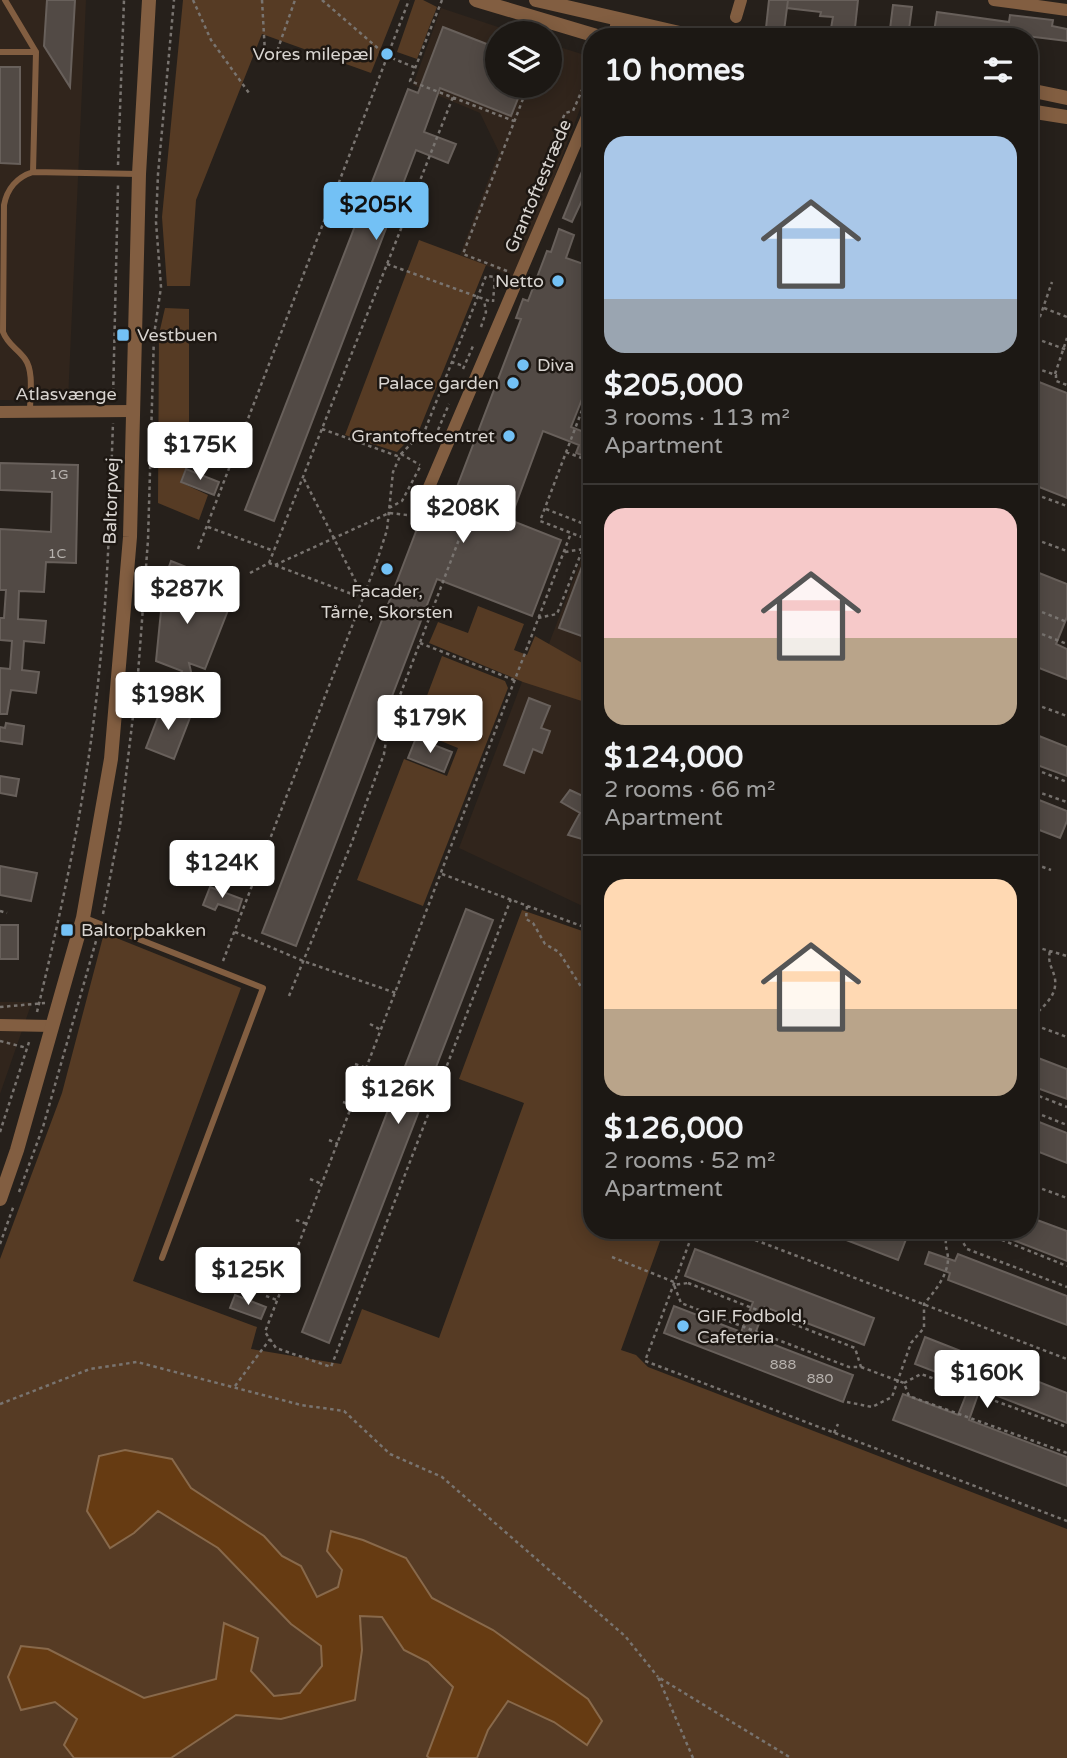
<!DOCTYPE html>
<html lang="en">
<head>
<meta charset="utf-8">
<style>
	:root { --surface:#1c1814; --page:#292522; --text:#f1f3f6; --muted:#a0a0a0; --line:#3a3734; --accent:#73c1f5 }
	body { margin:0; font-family:"Varela Round",sans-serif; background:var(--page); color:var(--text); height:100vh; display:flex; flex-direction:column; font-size:26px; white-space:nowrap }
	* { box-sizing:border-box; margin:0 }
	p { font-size:23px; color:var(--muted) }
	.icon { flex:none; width:38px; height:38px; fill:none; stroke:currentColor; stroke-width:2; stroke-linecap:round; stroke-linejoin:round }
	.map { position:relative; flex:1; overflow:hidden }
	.details { position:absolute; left:583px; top:28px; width:455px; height:1211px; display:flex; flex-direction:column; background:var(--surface); border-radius:28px; box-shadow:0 4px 18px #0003,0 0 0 2px var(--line) }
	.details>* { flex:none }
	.tools { position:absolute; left:485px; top:21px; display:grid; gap:14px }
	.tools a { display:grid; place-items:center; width:77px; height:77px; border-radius:50%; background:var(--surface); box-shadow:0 4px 18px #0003,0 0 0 2px var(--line); font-size:35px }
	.price { position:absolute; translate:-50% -60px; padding:0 16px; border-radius:7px; background:#fff; color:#222; font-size:23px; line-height:46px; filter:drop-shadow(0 2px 4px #0008) }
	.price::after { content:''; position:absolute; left:50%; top:42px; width:21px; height:16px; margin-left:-10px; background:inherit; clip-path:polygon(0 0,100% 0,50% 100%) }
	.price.selected { background:var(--accent); color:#111 }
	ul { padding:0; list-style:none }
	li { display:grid; align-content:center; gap:14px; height:371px; padding:0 21px }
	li+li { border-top:2px solid var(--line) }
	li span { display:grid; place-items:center; height:217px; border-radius:21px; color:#555 }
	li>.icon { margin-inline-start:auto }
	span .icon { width:126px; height:126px; fill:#fffc; stroke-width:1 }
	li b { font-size:30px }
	h2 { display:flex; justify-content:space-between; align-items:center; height:84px; padding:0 21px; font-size:30px }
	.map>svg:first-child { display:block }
</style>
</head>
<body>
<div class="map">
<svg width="1067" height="1758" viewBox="0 0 1067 1758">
	<rect width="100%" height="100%" fill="#26201b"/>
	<path fill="#31251c" d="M0,0H86L68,401L0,400Z
		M441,8L516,33H497V86H550V44L591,57V80L516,278L460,255L499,152L480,113L413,85Z
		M587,544L591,546V910L459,848L531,658L542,662Z
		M0,1002H32L0,1094Z"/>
	<path fill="#563b24" d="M183,0H400L371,73L262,34L196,200L190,286H167L162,217Z
		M415,0H423L437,7L417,59L397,52Z
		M419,240L486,265L420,428L397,452L345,435Z
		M165,308L189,309V460L180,482L208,495L199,520L158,503L159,334Z
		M478,606L524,624L514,650L527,655L535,636L591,668V704L523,682L429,643L438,622L468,633Z
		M442,656L505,681L508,688L423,906L357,880L404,759L447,776L458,748L414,730Z
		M522,910L591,934L592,1230H664L621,1350L636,1355L648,1367L1067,1529V1758H0V1259L62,1093L104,933L241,988L133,1281L257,1327L251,1349L341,1364L362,1309L439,1338L524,1103L459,1079Z"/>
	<path fill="#663b12" stroke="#88694b" stroke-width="2" d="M125,1450L172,1459L191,1488L264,1536L282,1556L301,1566L317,1597L338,1587L342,1570L327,1551L331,1531L363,1540L406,1558L432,1598L493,1630L588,1699L602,1721L587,1745L554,1722L508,1701L488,1730L477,1758H429L427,1756L453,1687L428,1662L404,1650L382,1617L360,1616L362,1650L355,1700L281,1719L236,1715L171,1758H74L64,1745L77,1719L55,1702L21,1710L8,1677L21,1646L48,1649L144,1698L216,1679L224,1623L258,1638L251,1671L274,1696L300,1693L322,1666L321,1646L291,1624L218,1548L158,1511L134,1533L110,1548L87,1511L99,1456Z"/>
	<path fill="#524a45" stroke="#68605b" stroke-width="2" d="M47,0H75L70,87L44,46Z
		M769,0H788L784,31L766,28Z
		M788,0H858L854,37L830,34L833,17L820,16L821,12L787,8Z
		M893,5L912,7L908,37H889Z
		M937,12L1009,22L1010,15L1053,20L1052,26L1067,29V41L1010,34V37H970L934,32Z
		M443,27L497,48V86H523L511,116L440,88L424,132L456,144L448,163L416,150L274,521L245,510L408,89L418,93Z
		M0,67H20V164L0,163Z
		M592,147V179L572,222L563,218Z
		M559,229L574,235L566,258L592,267V325L585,342L592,344V374L571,427L584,432L592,416V459L576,453L579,445L543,431L510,520L561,540L532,616L437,579L296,946L262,933L420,521L426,516L436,494L452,500L521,319L516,318L523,299L528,301L547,251L551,252Z
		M1039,382L1067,393V498L1029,483V409Z
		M0,463L78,465L76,563L46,562L44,592L19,591L18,619L46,621L44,643L24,641L22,670L39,672L36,693L11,690L7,714H0V668L10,669L12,641L0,640V618H4L6,590H0V529L51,532L52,492L0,490Z
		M186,469L219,482L214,495L181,482Z
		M590,545L592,626L587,638L559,628Z
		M171,561L199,572L191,590L230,605L205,669L189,663L195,689L179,700L175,686L182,671L156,661L164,581Z
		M1029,569L1067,584V617L1056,644L1067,649V679L1029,664V628L1039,604L1029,600Z
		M529,698L550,706L541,728L550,731L542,753L533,749L524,773L504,765Z
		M163,704L191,715L174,759L146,748Z
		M6,723L24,726L22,744L0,741V727L5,728Z
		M1029,732L1067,747V776L1029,762Z
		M416,738L452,752L444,772L408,758Z
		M0,776L19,779L16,796L0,793Z
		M570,790L587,798L592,790V842L568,835L580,813L561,802Z
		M1029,796L1067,811V821L1060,838L1029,826Z
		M0,866L37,873L31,901L0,895Z
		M210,887L242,899L238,911L218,904L215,910L203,905Z
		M466,909L493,920L329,1343L302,1332Z
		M0,925H18V959H0Z
		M1033,1056L1067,1069V1099L1029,1085V1067Z
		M1029,1118L1067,1133V1163L1029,1148Z
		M1029,1217L1067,1231V1261L990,1231L1029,1230Z
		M897,1230L908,1234L898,1260L823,1231Z
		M695,1249L874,1318L864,1345L765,1307L754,1337L853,1375L843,1402L664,1333L674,1306L741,1332L753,1302L685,1276Z
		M929,1252L955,1261L958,1254L1067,1296V1325L948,1280L950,1273L925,1264Z
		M235,1295L266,1307L261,1319L230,1308Z
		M925,1337L1067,1393V1423L980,1389L969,1420L1067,1457V1486L893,1420L903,1394L958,1415L970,1385L915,1364Z"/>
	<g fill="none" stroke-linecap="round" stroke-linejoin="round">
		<path stroke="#797470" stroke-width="2.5" stroke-dasharray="3.5 3.5" stroke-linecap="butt" d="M193,0L211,40L249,93
			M262,0L265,53
			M322,0L387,56L416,68
			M442,0L410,81L514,121
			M275,57L295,0
			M118,165L124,0
			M515,249V239L565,113L573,111L582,90
			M387,264L492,302
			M507,271L463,254L528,86
			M1044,308L1067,317
			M481,327L486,312L484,300
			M1029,336L1067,350
			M1033,337L1052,282
			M451,362L464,366
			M1029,366L1056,375V381L1067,385
			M463,369L473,346
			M1055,374L1067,338
			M592,384L540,521L592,541
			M113,399L118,185
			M582,414L592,419
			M322,429L400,457
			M438,430L449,404
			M566,452L592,462
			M401,454L420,465
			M304,479L364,598
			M1029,492L1067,506
			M389,508L402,501L421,465
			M546,509L592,527
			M208,527L274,551
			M1029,537L1067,551
			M198,549L409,0
			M565,552L583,549
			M269,563L453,97
			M275,565L389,513L407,515
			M250,573L269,563L360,597
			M1029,607L1067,622
			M538,618L557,614L586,541
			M1029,629L1067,644
			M420,643L514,680
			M1029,702L1067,716
			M1029,767L1067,782
			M1029,789L1067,802
			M1029,862L1051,870
			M442,874L592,930
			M511,899L331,1367L276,1348L265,1332L571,533
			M527,906L526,919L533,923L545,944L559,952L592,1004
			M0,911L7,913
			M103,914L120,826L138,674L148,540L154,335L161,287L156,222L158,174L174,0
			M235,932L303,961L396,993
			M1029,945L1067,956
			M223,961L376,564L387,530L393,472L401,454L425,430L486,276L495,277L493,302
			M289,996L352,842L384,754L388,727L469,513
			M0,1007L45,1003
			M37,1012C64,900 88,788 99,673C108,590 110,506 113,423
			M1029,1022C1037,1010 1058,999 1055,979C1053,968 1047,963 1050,951
			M1029,1023L1067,1037
			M370,1024L381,1030
			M1029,1028L1031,1046L1029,1052
			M0,1041L27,1048
			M355,1064L367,1068
			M1029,1098L1031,1093L1067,1107
			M343,1102L352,1105
			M1029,1110L1067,1125
			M0,1132L30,1039
			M329,1140L338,1144
			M310,1179L322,1184
			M1029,1184L1067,1198
			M19,1192L43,1127L98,934
			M296,1220L307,1224
			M694,1230L645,1361L1067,1521
			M729,1230L1067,1359
			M942,1230L960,1237L982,1232L1067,1266
			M960,1237L967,1249L1067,1287
			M0,1244L14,1205
			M612,1257L674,1282
			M280,1259L292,1263
			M688,1283L855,1348L861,1367H849L681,1303L674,1285Z
			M266,1296L277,1300
			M861,1367L904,1383L909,1396L1067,1453
			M904,1383L921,1374L1067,1427
			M235,1386L270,1339
			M847,1402L872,1407L892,1397L911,1343L924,1328V1304C934,1292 947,1277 948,1260C948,1247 943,1247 948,1232
			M0,1404L90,1369L137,1362L301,1405L344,1411L390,1454L442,1477L625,1636L658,1677
			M834,1433L838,1424
			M693,1758L658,1677L791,1758"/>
		<path stroke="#825e41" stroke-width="6" d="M5,0L36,52L33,172
			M0,52H36
			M30,411C30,396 34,371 25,359C17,348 8,345 3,332L4,205C7,189 17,177 33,172L139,174
			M85,918L263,988L162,1258"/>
		<path stroke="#825e41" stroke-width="12" d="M994,0L1067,10
			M736,17L741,0
			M614,37L617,20
			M0,412L133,411
			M418,513L592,105
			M0,1025L52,1026"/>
		<path stroke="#825e41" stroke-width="14" d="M476,0L600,37
			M536,0L697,37
			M1029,90L1067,98
			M1029,111L1067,117
			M0,1199L17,1150L83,918L111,759L130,537L139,174L149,0"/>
	</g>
	<g fill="#73c1f5" stroke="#1d1712" stroke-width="2.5">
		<circle cx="387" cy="54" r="7"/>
		<circle cx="558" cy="281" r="7"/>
		<rect x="116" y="328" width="14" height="14" rx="3.5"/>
		<circle cx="523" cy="365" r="7"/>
		<circle cx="513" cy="383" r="7"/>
		<circle cx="509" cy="436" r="7"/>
		<circle cx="387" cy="569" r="7"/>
		<rect x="60" y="923" width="14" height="14" rx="3.5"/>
		<circle cx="683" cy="1326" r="7"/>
	</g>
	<g text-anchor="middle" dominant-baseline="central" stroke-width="5" stroke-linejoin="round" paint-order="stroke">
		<g font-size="14" fill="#b7b2ae">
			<text x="59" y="474">1G</text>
			<text x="57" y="553">1C</text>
			<text x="783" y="1364">888</text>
			<text x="820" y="1378">880</text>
		</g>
		<g font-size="18" fill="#d9d5d1" stroke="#1d1712" text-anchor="end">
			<text x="373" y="54">Vores milepæl</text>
			<text x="544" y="281">Netto</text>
			<text x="137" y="335" text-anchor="start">Vestbuen</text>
			<text x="537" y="365" text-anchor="start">Diva</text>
			<text x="499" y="383">Palace garden</text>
			<text x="495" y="436">Grantoftecentret</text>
			<text x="387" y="591" text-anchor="middle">Facader,<tspan x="387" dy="21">Tårne, Skorsten</tspan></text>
			<text x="81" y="930" text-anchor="start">Baltorpbakken</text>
			<text x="697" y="1316" text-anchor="start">GIF Fodbold,<tspan x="697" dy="21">Cafeteria</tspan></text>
		</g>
		<g font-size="18" fill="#d9d5d1" stroke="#1d1712">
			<text transform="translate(538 186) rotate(-67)">Grantoftestræde</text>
			<text x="66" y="394">Atlasvænge</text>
			<text transform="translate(111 501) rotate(-88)">Baltorpvej</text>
		</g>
	</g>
</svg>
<div class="tools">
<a><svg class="icon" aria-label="layers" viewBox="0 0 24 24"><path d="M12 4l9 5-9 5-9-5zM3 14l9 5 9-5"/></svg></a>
</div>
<b class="price selected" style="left:376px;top:242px">$205K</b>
<b class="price" style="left:200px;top:482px">$175K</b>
<b class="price" style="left:463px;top:545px">$208K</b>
<b class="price" style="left:187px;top:626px">$287K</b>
<b class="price" style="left:168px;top:732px">$198K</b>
<b class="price" style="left:430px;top:755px">$179K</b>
<b class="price" style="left:222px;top:900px">$124K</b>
<b class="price" style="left:398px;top:1126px">$126K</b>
<b class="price" style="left:248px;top:1307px">$125K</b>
<b class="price" style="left:987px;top:1410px">$160K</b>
<section class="details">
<h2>10 homes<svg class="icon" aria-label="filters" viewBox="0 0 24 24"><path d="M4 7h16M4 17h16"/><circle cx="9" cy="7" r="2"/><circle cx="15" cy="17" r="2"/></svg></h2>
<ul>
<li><span style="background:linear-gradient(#a9c7e8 75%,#9aa5b1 0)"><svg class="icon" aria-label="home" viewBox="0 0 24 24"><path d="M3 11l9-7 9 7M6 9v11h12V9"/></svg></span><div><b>$205,000</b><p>3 rooms · 113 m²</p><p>Apartment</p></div></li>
<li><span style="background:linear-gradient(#f6c9c9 60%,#b9a48a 0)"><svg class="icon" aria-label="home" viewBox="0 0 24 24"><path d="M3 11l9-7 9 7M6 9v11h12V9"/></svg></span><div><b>$124,000</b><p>2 rooms · 66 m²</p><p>Apartment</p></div></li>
<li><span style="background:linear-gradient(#ffd9b3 60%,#b9a48a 0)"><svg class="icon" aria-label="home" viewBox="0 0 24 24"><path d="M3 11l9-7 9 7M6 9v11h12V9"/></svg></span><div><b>$126,000</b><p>2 rooms · 52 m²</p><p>Apartment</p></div></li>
</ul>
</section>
</div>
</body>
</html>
